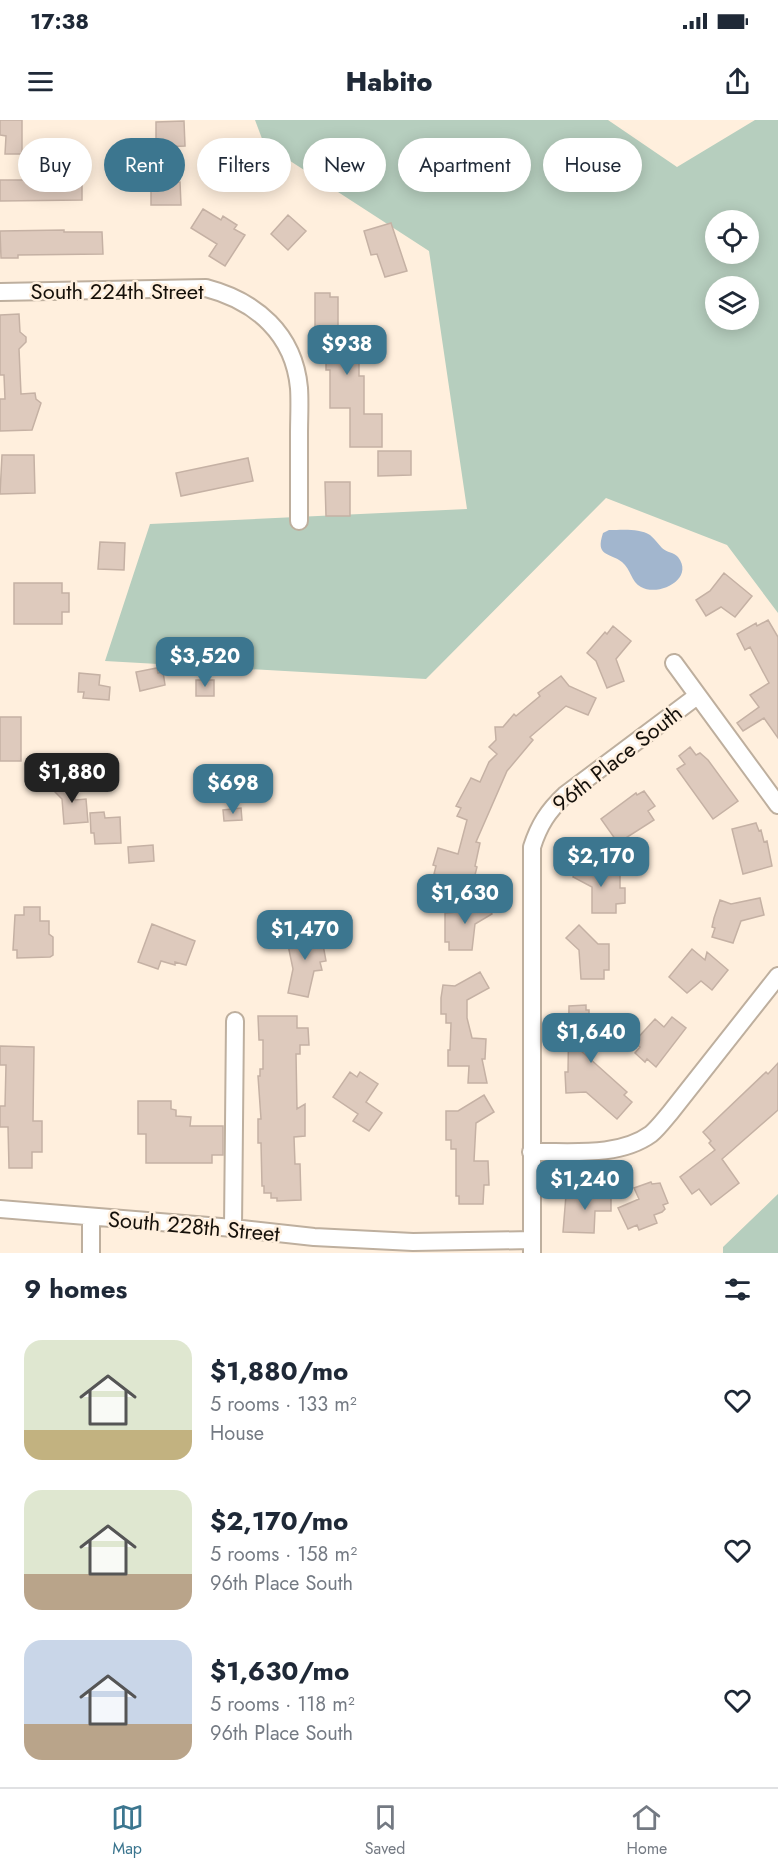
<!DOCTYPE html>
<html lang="en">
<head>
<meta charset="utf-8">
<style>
	:root { --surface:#fff; --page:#f6f6f7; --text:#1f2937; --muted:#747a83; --line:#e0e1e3; --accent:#3c768f }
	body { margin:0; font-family:Jost,sans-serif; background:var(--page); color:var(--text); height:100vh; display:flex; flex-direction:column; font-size:22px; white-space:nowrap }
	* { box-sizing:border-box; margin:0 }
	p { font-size:20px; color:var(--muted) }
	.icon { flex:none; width:33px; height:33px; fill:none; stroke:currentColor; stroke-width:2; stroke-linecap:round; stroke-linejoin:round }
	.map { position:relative; height:1133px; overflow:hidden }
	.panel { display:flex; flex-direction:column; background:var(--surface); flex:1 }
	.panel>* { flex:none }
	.guide { position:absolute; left:18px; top:18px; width:742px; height:54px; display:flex; gap:12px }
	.controls { position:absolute; left:705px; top:90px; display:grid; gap:12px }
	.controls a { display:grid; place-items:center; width:54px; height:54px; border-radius:50%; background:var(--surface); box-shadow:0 3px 15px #0003; font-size:30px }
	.price { position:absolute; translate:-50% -51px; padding:0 14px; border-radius:12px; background:var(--accent); color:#fff; font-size:20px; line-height:39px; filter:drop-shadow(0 2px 3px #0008) }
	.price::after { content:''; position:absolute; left:50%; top:36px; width:18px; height:14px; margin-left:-9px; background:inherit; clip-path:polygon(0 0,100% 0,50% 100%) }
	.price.current { background:#222; color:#fff }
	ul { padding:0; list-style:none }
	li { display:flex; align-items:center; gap:18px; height:150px; padding:0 24px }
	li span { display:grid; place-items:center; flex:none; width:168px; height:120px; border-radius:18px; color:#555 }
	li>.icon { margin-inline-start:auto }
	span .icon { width:72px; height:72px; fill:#fffc; stroke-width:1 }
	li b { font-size:26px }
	h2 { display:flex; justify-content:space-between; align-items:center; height:72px; padding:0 24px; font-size:26px }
	.pill { padding:0 21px; border-radius:27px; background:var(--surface); box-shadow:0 3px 15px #0003; font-size:21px; line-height:54px }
	.pill.current { background:var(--accent); color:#fff }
	.status { display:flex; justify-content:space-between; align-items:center; height:42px; padding:0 30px; background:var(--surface); direction:ltr }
	.status svg { height:16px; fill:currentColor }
	header { display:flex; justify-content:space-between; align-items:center; height:78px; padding:0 24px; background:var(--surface); font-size:27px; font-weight:800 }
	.tabs { display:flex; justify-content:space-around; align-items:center; height:84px; border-top:2px solid var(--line); background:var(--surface); font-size:16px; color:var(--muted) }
	.tabs a { display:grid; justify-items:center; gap:3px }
	.tabs .current { color:var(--accent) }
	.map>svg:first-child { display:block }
</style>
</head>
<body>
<div class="status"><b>17:38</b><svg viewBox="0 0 49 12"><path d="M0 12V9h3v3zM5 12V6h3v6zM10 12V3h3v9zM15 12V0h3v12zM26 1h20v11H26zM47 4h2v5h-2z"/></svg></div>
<header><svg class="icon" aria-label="menu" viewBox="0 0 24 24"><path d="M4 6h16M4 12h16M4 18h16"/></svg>Habito<svg class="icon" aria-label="share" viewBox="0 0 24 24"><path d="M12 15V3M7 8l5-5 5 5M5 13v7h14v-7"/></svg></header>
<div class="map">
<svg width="778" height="1133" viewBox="0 0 778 1133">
	<rect width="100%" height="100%" fill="#ffefdd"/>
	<path fill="#b6cebe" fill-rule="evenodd" d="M255,0H608L677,47L755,0H778V493L727,425L606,378L426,559L105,541L150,404L467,389L429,131L264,24ZM716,100H748V134H716ZM716,166H748V200H716Z
		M778,1074V1133H723V1127Z"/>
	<path fill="#a2b6ce" d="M609,410C622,410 639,408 650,415C655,419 658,424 662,428C667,433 674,432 678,437C695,459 659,477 641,467C631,462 631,449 622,442C609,432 595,437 603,413Z"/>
	<path fill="#decabd" stroke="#c5b1a4" stroke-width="1.5" d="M0,0H22V34H5L6,16L0,15Z
		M184,1L185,26L156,27V2Z
		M70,40V43H82V80L0,81V60H48V50H54V41Z
		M180,62L181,85H151V63Z
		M203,89L221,100L223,96L237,105L234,109L245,115L225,146L209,136L217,124L191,108Z
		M288,95L306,111L288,130L271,114Z
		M391,103L407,151L385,157L377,134L371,135L364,111Z
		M64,110V112H102L103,134L18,135V138H1L0,111Z
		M315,173H330V177H338V218H359V256H364V294H382V327H350V288H330V250H326V207H315Z
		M19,194L20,212L26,217V222L19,229L21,274L35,273L36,279L41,283L32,310L0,311V279H5L4,255H0V195Z
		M378,331H411V355L378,356Z
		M2,335H34L35,373L0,374Z
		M248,338L253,361L181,376L176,353Z
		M325,362H350V396H326Z
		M100,422L125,423L124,450L98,449Z
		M724,453L752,476L735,497L721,487L706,496L696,480L710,471Z
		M14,463H62V473H69V492H62V504H14Z
		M768,500L778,517V618L764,598L743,611L737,603L759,587L750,575L769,563L750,527L745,530L737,514L756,503L757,506Z
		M613,506L631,521L616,539L624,561L607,568L596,541L587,533L605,512L607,514Z
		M157,548L158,553L163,552L165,565L140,571L136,552Z
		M79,553L100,555L99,565L110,567L109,580L83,578L84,572H78Z
		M561,556L569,566L596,578L588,595L566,586L530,617L533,620L507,651L476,722L480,723L475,746L477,747L472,767L438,760V755L434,754L436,746L433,745L438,728L458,734L467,700L457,696L461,688L456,686L471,658L480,662L489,642L497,634L489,627L496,620L495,607H503L514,594L516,596L540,576L538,573Z
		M196,560H214V576H196Z
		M0,597H21V641H0Z
		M690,627L696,635L700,633L708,640L738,681L713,699L677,649L685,644L679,636Z
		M74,662L75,680L86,679L88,702L64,704L62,679L53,670L58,663Z
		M644,671L655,686L648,691L654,700L618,723L601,699L636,673L637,675Z
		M241,688L242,700L224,701L223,690Z
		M104,692L105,698L120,697L121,723L95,724L94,713H91L90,693Z
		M756,703L759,711L761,710L764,722L767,721L772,746L743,754L732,709Z
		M153,725L154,741L129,743L128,727Z
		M582,739L607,755H620V768H625V783L616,784V793H592V767L573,757Z
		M483,777L492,794L475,804L472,830H449V822H445V793L458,792Z
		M760,778L764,795L741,801L733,823L712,817L715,808L712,807L714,798L720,780L731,784Z
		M24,787H40V801H49V814L53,817V835L50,837L17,838V830H13L15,795H24Z
		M152,804L195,821L186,845L175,842V845L161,841L158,849L138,842Z
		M579,805L598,824H609V850H604V859H581L579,830L566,818Z
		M312,811L313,820L322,819L326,841L320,842L322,850L314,851L308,877L288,873L293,849L288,825H290L289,814Z
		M692,829L705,840L707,832L728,850L712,870L701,861L687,873L669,857Z
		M480,852L489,868L467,880V898L472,918L486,919L485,939H482L487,963H468L469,946H448V930H450L451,903H446V894H441V878L443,865L455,866Z
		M586,885V890H589V898L601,899V929H579L627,972L624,975L632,982L617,999L586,972L566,973L565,952H568L569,886Z
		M258,896H297V908H308L309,925H300V934H296L297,989L305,984V1016L294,1017L295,1044H300L301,1080L277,1081V1078H271V1073H264V1066H262L261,1023H258V999H261L258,956H260V949H263V920H259Z
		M672,897L686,908L656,947L647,939L645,942L635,933L640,927L634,922L655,899L664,907Z
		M0,926L34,927L33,1001H42V1032H32V1048H9L8,1007H0V986H5L6,945H0Z
		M778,943V990L722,1039L739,1063L711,1085L699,1069L692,1074L680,1057L715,1030L709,1023L711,1021L703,1012L766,952L768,954Z
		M350,952L357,957L360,952L378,964L366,982L382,993L369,1011L353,1001L358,994L333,977Z
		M484,975L494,992L476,1003L474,1041H488L489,1065H484L483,1084H459V1076H456V1029H451V1020H446V991H458Z
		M138,981H171V989L176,990V996L191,997L190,1006H223V1035H212V1043H146V1014H138Z
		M651,1062L652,1064L660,1063L668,1083L663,1085L665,1089L662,1092L654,1095L657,1103L639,1110L637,1105L628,1109L618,1088L639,1079L634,1068Z
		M577,1071L611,1073V1091H595L594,1113L563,1112L566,1075H577Z"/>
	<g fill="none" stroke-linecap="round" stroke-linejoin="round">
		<g stroke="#beaf9e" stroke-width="20">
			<path id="minor" d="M0,172L206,168C256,181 294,214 299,268C300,283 299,299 299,314C299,343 299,372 299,401
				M674,543L778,685
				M531,1032C568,1031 618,1038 651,1014C658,1008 664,1000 670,993L778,856
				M0,1089L233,1108L314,1117L413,1122L532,1120
				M233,1108L235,901
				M91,1133V1097
				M532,1133V727C539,705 548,691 565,675L697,576"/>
		</g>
		<use href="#minor" stroke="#fff" stroke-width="16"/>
	</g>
	<g text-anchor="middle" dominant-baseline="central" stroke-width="5" stroke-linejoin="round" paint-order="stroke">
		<g font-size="22" fill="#15100a" stroke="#ffefdd">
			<text x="117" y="171">South 224th Street</text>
			<text transform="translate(617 638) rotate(-38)">96th Place South</text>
			<text transform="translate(194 1106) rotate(5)">South 228th Street</text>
		</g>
	</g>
</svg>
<div class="controls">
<a><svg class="icon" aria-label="locate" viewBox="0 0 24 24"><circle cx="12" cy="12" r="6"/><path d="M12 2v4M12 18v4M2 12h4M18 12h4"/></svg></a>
<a><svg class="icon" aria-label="layers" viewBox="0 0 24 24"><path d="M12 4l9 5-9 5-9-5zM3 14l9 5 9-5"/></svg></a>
</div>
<b class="price" style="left:347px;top:256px">$938</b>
<b class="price" style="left:205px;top:568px">$3,520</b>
<b class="price current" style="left:72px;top:684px">$1,880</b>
<b class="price" style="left:233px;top:695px">$698</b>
<b class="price" style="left:601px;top:768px">$2,170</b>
<b class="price" style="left:465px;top:805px">$1,630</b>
<b class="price" style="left:305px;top:841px">$1,470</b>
<b class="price" style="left:591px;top:944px">$1,640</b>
<b class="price" style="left:585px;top:1091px">$1,240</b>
<div class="guide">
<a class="pill">Buy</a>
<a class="pill current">Rent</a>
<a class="pill">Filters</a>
<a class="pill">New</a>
<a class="pill">Apartment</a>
<a class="pill">House</a>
</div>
</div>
<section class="panel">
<h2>9 homes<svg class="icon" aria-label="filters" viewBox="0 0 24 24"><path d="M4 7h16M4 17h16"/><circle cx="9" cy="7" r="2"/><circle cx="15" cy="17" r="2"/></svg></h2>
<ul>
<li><span style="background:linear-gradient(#dfe7d0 75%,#c2b280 0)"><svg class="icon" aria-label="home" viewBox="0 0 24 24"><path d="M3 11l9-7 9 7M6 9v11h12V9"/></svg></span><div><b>$1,880/mo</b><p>5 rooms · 133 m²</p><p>House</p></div><svg class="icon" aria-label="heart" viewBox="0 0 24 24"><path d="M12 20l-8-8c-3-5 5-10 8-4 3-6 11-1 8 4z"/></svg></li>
<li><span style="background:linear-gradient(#dfe7d0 70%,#b9a48a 0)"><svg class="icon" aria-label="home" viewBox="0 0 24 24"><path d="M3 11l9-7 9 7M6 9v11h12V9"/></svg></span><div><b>$2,170/mo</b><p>5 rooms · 158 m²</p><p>96th Place South</p></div><svg class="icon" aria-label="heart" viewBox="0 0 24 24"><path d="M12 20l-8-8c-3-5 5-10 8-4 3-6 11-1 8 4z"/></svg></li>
<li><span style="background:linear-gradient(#c9d6e8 70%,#b9a48a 0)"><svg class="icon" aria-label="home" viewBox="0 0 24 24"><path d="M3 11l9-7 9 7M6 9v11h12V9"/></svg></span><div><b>$1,630/mo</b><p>5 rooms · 118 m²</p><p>96th Place South</p></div><svg class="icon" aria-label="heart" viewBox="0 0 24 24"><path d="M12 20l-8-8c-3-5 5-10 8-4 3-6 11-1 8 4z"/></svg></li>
</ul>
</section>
<nav class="tabs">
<a class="current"><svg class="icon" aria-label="map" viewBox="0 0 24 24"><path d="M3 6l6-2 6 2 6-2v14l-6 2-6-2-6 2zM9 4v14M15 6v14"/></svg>Map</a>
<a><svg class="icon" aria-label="saved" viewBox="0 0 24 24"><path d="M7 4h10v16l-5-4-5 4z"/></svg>Saved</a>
<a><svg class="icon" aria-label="home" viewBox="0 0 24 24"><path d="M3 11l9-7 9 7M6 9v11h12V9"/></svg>Home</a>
</nav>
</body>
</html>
